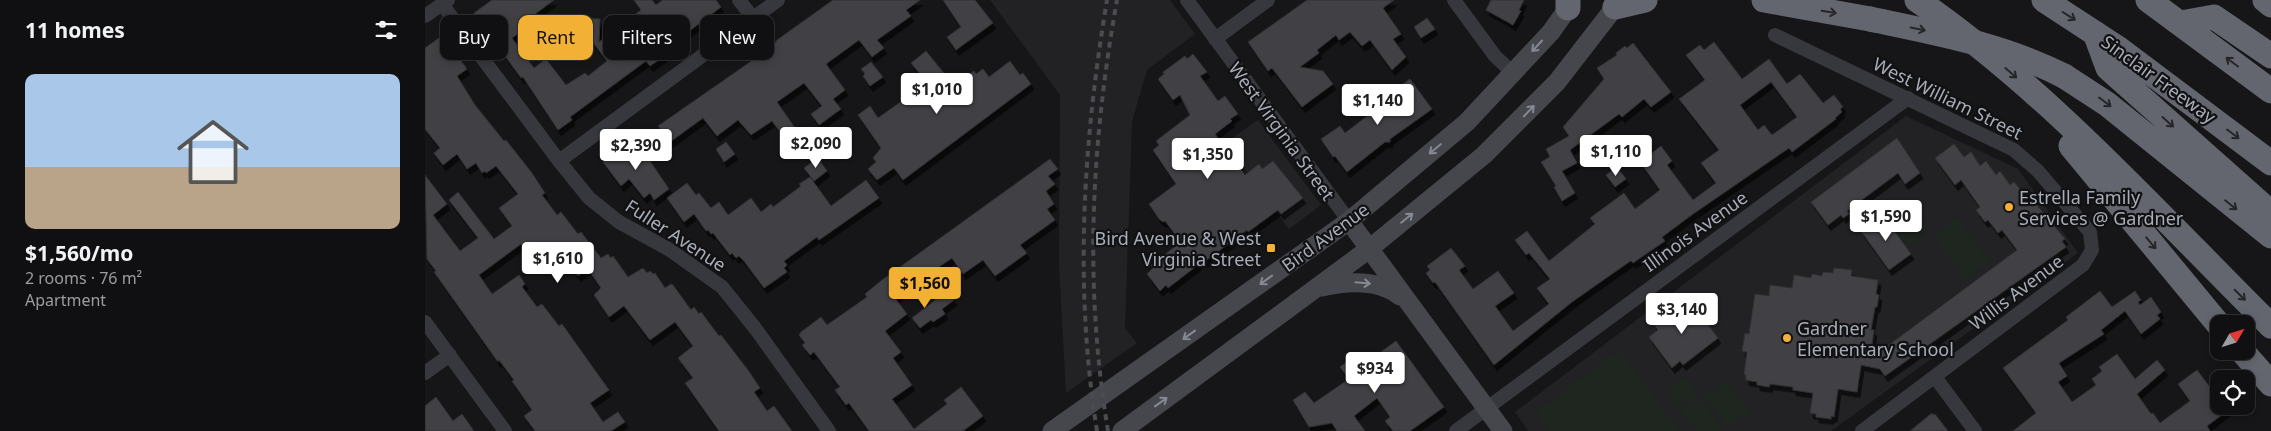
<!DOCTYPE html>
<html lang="en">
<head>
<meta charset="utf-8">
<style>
	:root { --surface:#101012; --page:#19191b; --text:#f1f3f6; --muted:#9c9d9f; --line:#303032; --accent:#f2b134 }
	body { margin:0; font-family:"Noto Sans",sans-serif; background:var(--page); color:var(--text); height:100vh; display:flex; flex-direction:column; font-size:19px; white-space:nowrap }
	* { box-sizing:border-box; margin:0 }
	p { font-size:16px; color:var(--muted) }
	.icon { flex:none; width:28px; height:28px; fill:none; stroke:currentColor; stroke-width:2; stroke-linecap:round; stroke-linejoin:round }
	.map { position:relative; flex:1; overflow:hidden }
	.side { display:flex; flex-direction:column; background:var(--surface); width:425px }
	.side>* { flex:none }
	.banner { position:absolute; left:15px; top:15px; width:475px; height:45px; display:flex; gap:10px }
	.needle { width:32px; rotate:51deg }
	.controls { position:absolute; left:1785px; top:315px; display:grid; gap:10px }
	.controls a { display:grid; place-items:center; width:45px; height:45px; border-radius:10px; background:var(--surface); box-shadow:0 2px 8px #0003,0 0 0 1px var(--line); font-size:25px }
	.price { position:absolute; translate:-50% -42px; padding:0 11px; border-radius:5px; background:#fff; color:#222; font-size:16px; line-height:32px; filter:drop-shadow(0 1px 2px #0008) }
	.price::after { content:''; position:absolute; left:50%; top:30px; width:15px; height:11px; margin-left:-8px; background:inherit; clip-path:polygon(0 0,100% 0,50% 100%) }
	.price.active { background:var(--accent); color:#111 }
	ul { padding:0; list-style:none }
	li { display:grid; align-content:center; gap:10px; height:265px; padding:0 25px }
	li span { display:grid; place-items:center; height:155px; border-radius:10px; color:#555 }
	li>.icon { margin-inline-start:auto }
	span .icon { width:90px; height:90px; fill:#fffc; stroke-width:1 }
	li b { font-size:21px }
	h2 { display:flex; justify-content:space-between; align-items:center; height:60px; padding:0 25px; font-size:21px }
	.chip { padding:0 18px; border-radius:10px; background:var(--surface); box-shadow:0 2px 8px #0003,0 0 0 1px var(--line); font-size:18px; line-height:45px }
	.chip.active { background:var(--accent); color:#111 }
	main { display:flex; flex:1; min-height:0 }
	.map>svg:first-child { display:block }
</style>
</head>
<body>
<main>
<section class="side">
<h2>11 homes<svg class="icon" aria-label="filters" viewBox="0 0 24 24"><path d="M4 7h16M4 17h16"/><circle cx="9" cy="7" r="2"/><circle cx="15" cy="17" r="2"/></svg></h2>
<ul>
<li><span style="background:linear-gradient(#a9c7e8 60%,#b9a48a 0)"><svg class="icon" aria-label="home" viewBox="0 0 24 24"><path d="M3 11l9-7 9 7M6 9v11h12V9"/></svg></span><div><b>$1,560/mo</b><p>2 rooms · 76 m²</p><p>Apartment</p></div></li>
</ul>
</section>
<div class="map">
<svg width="1846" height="431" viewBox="0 0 1846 431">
	<defs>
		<filter id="shadow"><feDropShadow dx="3" dy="5.5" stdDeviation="0" flood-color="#0009"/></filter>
	</defs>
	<rect width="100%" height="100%" fill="#161618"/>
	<path fill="#222225" d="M565,0H745L770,34L722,70L707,122L700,328L712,343L641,393L634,265L635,95Z
		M1481,116L1593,169L1653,253L1406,431H1103L1090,412Z
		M833,120L896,205L864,229L800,143Z"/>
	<path fill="#1e261f" d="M1486,206L1504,229L1483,245L1465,222Z
		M1533,218L1565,262L1540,280L1508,236Z
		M1194,350L1255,431H1124L1110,413Z
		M1259,377L1273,393L1255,408L1241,392Z
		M1300,380L1324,412L1303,428L1278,397Z
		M1273,397L1299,429L1297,431H1272L1255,411Z"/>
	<path fill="#404145" stroke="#303034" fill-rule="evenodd" filter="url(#shadow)" d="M67,0H129L106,17L109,22L87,38L109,68L121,59L141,85L160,73L163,76L182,61L166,40L149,53L139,40L151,31L141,16L175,19L174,42L216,10L209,0H227L231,5L238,0H291L296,7L250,42L252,46L238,57L225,66L221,61L145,117L147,120L133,130L98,77L96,78L49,13Z
		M408,0H495L481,10L486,16L452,40L459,48L447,57L434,40L401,64L420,90L408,99L416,109L394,125L386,114L397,106L379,83L352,102L375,135L364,144L347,121L326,135L313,120L292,136L278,118L245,142L233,126L348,46L352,40Z
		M518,0H550L568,23L531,50L522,37L536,27Z
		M882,0H969L958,8L976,34L968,39L981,57L967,70L945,40L937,46L925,32L914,40L911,35L892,50L894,53L875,67L898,71L908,84L877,107L847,68L843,71L823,42Z
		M1066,0H1099L1094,10L1096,11L1088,25L1061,10Z
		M1002,18L1010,29L996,38L989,27Z
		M18,35L42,69L32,76L50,105L79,141L81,140L107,173L120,193L117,195L132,215L136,212L153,234L156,232L176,258L183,254L186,258L188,256L203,277L218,268L222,273L225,271L228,274L230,273L240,288L246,284L248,285L266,310L269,307L274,314L276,312L294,336L296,335L323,370L335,388L329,392L342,411L349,406L367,431H294L260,383L268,378L253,358L268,346L250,322L225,340L199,306L184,317L169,295L176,288L163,269L153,276L133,250L111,266L96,244L54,275L67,294L94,275L100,284L97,287L112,307L117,304L134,326L137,324L184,390L165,403L178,422L193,412L200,422L186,431H110L99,416L107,410L87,381L89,380L74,360L73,362L9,272L11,271L2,259L0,175L22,204L8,215L35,251L53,238L24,200L33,192L69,239L87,226L74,208L93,194L71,166L61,173L60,171L57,173L51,163L42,169L32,154L18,165L9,153L15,148L0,129V48Z
		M1289,42L1317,79L1344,59L1362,84L1375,74L1398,103L1409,95L1418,107L1415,109L1417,112L1410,118L1411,119L1367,152L1364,148L1268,214L1237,237L1240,241L1208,263L1206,261L1204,262L1147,302L1069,365L1010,282L1008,283L1001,273L1005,270L1002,266L1026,248L1040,266L1034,270L1048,289L1073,271L1089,293L1070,306L1088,331L1124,304L1112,288L1125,279L1104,253L1101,255L1090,240L1102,231L1124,261L1170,224L1165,218L1199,193L1210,209L1235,190L1215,162L1236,146L1247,161L1242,165L1268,200L1291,183L1276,163L1294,150L1254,99L1280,80L1261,55L1275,45L1279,50ZM1346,82L1372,117L1347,135L1339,125L1333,130L1315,105Z
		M1208,43L1246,92L1226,107L1219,99L1197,117L1194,114L1145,150L1152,163L1137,171L1150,193L1137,201L1129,187L1131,186L1116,162L1125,157L1121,149L1144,136L1138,127L1179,79L1172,68L1192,55L1191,53L1200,46L1202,48Z
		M501,51L527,83L533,79L534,81L549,71L551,74L558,69L564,77L585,61L595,75L598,73L606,84L478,180L469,168L452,180L443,169L451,162L448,158L456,148L433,115L445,106L453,118L488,93L485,90L499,79L486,63Z
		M768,54L782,72L775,76L793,101L800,96L813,114L805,119L807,121L790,134L820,175L834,164L837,169L848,161L878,198L856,214L853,210L823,232L822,230L779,262L778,261L743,288L741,285L735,291L722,274L728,268L726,265L756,242L740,221L738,222L734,219L724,204L751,184L728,150L734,145L731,141L765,115L755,95L748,100L733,79L739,74L738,72L760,56L762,59Z
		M446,62L458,77L445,86L438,76L440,74L436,69Z
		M985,79L1007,109L965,139V142H960L922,172L910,156L908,157L896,139L915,126L920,133L946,113L943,109Z
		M1472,138L1495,173L1480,184L1473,173L1422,211L1424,214L1418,218L1416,215L1403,225L1386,202Z
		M205,141L220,160L223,158L244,189L229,200L225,193L219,198L204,179L196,186L178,162Z
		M301,142L310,154L299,162L291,149Z
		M1529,144L1539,157L1546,152L1555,166L1561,161L1571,175L1575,171L1585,185L1589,182L1599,194L1601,192L1640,239L1637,241L1641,247L1460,376L1455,369L1436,365L1432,392L1413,389L1409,417L1406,416V419L1391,417V414L1385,413L1388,393L1368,390V387L1345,384L1344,387L1332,385V382L1321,380V375H1319L1322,352L1317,351L1320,333L1324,334L1330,294L1344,296L1345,285L1367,288L1369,275L1386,278L1387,274L1397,276L1398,272L1408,273L1409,268L1427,270L1426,276L1453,280L1451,294L1454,295L1452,307H1450L1446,330H1449L1445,359L1592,250L1577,230L1573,233L1563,220L1560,222L1551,210L1555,207L1536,180L1530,185L1510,158Z
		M393,158L402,171L389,181L379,168Z
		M625,159L633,169L623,176L630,184L621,191L629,204L622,209L630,220L595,245L602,253L570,276L558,260L538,274L527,258L508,271L529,300L517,309L520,314L508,322L506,320L495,328L487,318L510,300L496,280L470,298L482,314L460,331L476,352L468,358L487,385L467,399L489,429L522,404L519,400L536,387L558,416L538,431H444L424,403L421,405L410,390L415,387L389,352L385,355L377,345L380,343L374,335L376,332L396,317L402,325L442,297L440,294L457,280Z
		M1192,167L1201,179L1190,187L1181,175Z
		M385,177L406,206L441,180L454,198L394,240L392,237L359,261L362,265L359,268L362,272L339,288L319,261L314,256L311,258L307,253L305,255L288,233L286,234L283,230L281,231L269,214L259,222L242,198L262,183L271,195L274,193L286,208L294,202L303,215L326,198L336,212L346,204L348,207L376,186L374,184Z
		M1458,215L1486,254L1464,270L1436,231Z
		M1675,291L1687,307L1710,291L1716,300L1713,302L1715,305L1726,297L1736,312L1732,315L1735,319L1716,334L1700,311L1676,330L1679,334L1634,363L1642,376L1633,382L1647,402L1671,385L1667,379L1677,371L1674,367L1692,354L1710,379L1732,360L1740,370L1712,394L1726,414L1728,413L1735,423L1765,401L1753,384L1772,370L1794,399V406H1799L1802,411L1782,426L1785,431H1588L1611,413L1578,368L1643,320L1641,317Z
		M1255,303L1262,313L1270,307L1293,338L1258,365L1255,361L1247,368L1224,337L1233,330L1228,323Z
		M971,341L1019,407L985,431H968L960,421L965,417L952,398L929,416L940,431H912L907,423L884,427L868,400L880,392L889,403L924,379L915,367L928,357L935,367Z
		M11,397L28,421L37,414L49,431H0V406Z
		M1507,413L1508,415L1510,414L1523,431H1485Z"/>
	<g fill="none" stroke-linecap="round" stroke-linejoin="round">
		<path stroke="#37383d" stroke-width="14" d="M314,0L328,18
			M762,0L924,221
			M1029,0L1070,56L1088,73
			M17,4L134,161L164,198L194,222L245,250L297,287L330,328L404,431
			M0,16L23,0
			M1350,35L1589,150L1613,171L1665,232L1667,250L1658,265L1437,431
			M790,39L843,0
			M134,161L353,0
			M0,322L80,431
			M0,373L25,355
			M1510,377L1550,431
			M1031,431L1483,98"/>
		<path stroke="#45474d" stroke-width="19" d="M924,221L1078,431
			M897,287C923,281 953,279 975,296
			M627,431L924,221L1042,122L1126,32L1143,8
			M697,431L944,249L1059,155L1132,82L1190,7"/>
		<path stroke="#63666e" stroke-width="25" d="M1143,0V8
			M1339,0L1445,19
			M1492,0C1624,91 1733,214 1846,326
			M1619,0L1694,49L1846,163
			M1723,0L1846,91
			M1840,0L1846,5
			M1190,7L1220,0
			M1756,23L1789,17L1846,56
			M1670,33L1683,68L1846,213
			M1639,76L1682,104L1846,236
			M1646,146L1794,325
			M1817,351L1846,384"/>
		<path stroke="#4a4c52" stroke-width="4" stroke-dasharray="6 5" stroke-linecap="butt" d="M672,431C649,287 658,143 682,0
			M683,431C659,286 666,145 692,0"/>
		<path stroke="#63666e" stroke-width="25" d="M1445,19C1512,33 1578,45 1639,76"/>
	</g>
	<defs><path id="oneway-shaft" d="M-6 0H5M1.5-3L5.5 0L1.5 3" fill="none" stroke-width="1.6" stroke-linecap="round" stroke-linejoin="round" transform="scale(1.25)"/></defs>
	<g stroke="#26262a">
		<use href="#oneway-shaft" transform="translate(1404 12) rotate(10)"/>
		<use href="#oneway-shaft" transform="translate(1644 16) rotate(32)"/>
		<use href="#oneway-shaft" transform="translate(1493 29) rotate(12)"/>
		<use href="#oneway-shaft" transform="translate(1807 62) rotate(-143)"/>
		<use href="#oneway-shaft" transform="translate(1586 73) rotate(41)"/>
		<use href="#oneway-shaft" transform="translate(1680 102) rotate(37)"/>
		<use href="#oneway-shaft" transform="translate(1743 122) rotate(42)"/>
		<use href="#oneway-shaft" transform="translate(1808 134) rotate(37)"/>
		<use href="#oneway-shaft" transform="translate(1806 205) rotate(39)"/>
		<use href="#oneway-shaft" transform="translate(1726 243) rotate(50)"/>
		<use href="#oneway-shaft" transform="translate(1815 295) rotate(45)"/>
	</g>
	<g stroke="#858993">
		<use href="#oneway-shaft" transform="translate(1112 46) rotate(133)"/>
		<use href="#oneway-shaft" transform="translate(1104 111) rotate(-46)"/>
		<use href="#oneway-shaft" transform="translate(1010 149) rotate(140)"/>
		<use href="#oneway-shaft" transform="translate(982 218) rotate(-39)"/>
		<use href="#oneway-shaft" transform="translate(841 280) rotate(144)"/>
		<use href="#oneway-shaft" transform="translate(938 283) rotate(5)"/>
		<use href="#oneway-shaft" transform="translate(764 335) rotate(144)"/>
		<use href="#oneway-shaft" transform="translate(736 402) rotate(-36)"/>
	</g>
	<g fill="#f2b134" stroke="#111113" stroke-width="2">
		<circle cx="1584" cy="207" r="5"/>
		<rect x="841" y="243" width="10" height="10" rx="2.5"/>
		<circle cx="1362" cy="338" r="5"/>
	</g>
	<g text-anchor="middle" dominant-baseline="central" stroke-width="4.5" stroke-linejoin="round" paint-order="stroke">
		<g font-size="18" fill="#a8adb8" stroke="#111113">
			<text transform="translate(1734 79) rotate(36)">Sinclair Freeway</text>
			<text transform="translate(1523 98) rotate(26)">West William Street</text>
			<text transform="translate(857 131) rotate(54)">West Virginia Street</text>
			<text transform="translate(1270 231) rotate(-36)">Illinois Avenue</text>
			<text transform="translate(251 235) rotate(33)">Fuller Avenue</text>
			<text transform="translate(900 237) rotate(-36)">Bird Avenue</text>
			<text transform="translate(1591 292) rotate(-37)">Willis Avenue</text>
		</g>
		<g font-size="18" fill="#a8adb8" stroke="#111113" text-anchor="start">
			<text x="1594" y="197">Estrella Family<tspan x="1594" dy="21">Services @ Gardner</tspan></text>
			<text x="836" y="238" text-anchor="end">Bird Avenue &amp; West<tspan x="836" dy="21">Virginia Street</tspan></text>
			<text x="1372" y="328">Gardner<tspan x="1372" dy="21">Elementary School</tspan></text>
		</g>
	</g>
</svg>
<div class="controls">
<a><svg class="needle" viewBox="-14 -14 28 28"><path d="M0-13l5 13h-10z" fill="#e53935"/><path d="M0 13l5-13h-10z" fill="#9c9d9f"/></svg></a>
<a><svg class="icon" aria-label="locate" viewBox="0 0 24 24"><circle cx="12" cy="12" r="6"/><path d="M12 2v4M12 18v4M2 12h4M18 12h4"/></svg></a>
</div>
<b class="price" style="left:512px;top:115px">$1,010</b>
<b class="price" style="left:953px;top:126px">$1,140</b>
<b class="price" style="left:391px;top:169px">$2,090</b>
<b class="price" style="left:211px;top:171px">$2,390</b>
<b class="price" style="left:1191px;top:177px">$1,110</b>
<b class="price" style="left:783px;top:180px">$1,350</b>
<b class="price" style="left:1461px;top:242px">$1,590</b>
<b class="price" style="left:133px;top:284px">$1,610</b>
<b class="price active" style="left:500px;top:309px">$1,560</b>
<b class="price" style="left:1257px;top:335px">$3,140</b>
<b class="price" style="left:950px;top:394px">$934</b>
<div class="banner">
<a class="chip">Buy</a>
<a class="chip active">Rent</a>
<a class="chip">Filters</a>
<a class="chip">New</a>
</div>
</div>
</main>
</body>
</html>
